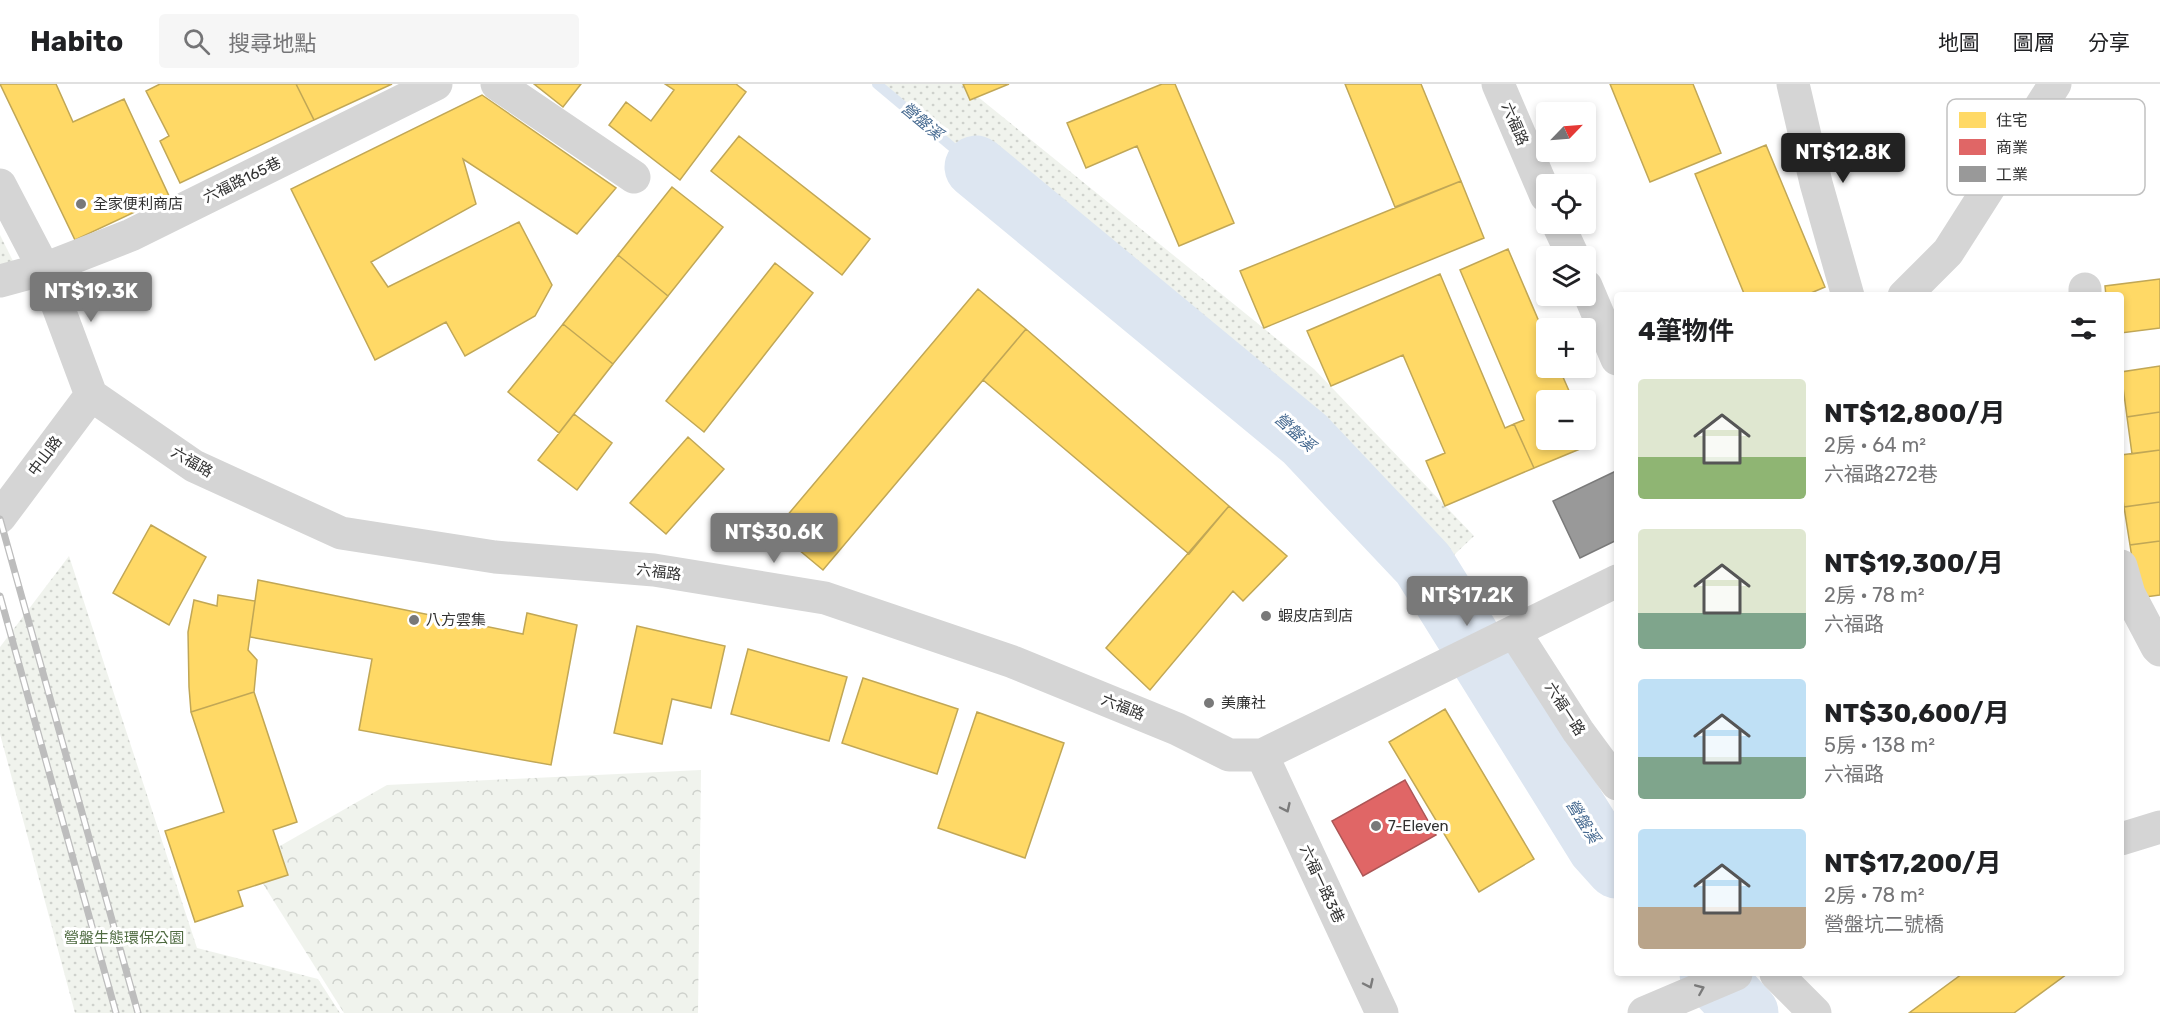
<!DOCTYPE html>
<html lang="zh-TW">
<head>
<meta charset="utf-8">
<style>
	:root { --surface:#fff; --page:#f6f6f6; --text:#202124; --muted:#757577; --line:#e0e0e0; --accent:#797979 }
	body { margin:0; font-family:Rubik,"Noto Sans TC",sans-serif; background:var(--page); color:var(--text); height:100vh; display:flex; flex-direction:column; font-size:22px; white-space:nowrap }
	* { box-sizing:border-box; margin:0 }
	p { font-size:20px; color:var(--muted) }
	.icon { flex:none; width:33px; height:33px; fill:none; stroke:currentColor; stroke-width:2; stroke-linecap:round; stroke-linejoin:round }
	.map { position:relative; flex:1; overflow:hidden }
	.panel { position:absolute; left:1614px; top:208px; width:510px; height:684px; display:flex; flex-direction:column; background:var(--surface); border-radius:6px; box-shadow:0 3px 9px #0003 }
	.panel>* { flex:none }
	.needle { width:39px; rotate:65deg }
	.tools { position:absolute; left:1536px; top:18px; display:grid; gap:12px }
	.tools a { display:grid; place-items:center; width:60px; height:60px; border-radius:6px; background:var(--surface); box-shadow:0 3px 9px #0003; font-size:30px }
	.price { position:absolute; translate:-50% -51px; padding:0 14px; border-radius:6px; background:var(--accent); color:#fff; font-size:20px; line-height:39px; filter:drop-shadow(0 2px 3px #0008) }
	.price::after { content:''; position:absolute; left:50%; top:36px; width:18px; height:14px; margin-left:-9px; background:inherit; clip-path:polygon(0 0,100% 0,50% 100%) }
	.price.selected { background:#222; color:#fff }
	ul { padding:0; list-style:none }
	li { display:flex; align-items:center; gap:18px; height:150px; padding:0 24px }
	li span { display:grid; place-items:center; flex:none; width:168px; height:120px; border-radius:6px; color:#555 }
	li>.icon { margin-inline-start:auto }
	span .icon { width:72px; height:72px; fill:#fffc; stroke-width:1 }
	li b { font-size:26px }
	h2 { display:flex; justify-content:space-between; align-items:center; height:72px; padding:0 24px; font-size:26px }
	header { display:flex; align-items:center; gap:36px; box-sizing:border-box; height:84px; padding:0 30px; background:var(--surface); border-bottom:2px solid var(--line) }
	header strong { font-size:28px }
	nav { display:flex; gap:33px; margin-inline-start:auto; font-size:21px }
	.search { width:420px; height:54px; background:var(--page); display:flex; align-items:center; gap:15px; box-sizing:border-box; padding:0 21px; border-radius:6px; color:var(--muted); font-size:22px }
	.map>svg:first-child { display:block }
</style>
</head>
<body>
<header>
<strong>Habito</strong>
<div class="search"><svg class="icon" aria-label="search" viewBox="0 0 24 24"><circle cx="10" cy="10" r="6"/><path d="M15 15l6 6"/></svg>搜尋地點</div>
<nav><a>地圖</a><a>圖層</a><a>分享</a></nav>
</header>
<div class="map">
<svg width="2160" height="929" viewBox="0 0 2160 929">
	<defs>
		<pattern id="forest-crowns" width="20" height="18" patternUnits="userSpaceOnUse" patternTransform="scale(1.5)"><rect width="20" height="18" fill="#f0f3ed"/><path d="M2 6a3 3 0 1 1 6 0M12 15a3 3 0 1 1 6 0" fill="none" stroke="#ced1cc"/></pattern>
		<pattern id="park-dots" width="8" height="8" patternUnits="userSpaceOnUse" patternTransform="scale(1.5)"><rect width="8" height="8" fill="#f0f3ed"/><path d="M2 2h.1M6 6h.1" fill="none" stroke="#ced1cc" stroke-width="1.8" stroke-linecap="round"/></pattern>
	</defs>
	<rect width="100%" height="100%" fill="#fff"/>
	<path fill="url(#forest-crowns)" d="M701,686L698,929H344L250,779L387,701Z"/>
	<path fill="url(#park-dots)" d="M881,0H962L1314,285L1474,452L1435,489L1306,354Z
		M0,151L14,179L0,181Z
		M69,472L197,864L318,895L340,929H75L0,650V563Z"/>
	<path fill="#ffd966" stroke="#c1a756" stroke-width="1.5" d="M0,0H56L73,38L124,15L169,112L75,156Z
		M160,0H296L314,36L180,99L160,57L169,52L146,7Z
		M296,0H392L314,36Z
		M534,0H581L563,23Z
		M665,0H736L746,8L680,96L609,41L626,18L651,37L674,6Z
		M963,0H1009L970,16Z
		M1162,0H1175L1234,139L1179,162L1137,62L1086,84L1067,39Z
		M1345,0H1421L1461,97L1395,123Z
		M1610,0H1693L1721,69L1650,98Z
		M482,11L616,104L577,150L463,75L476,120L371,178L388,203L519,138L552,201L535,232L465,272L446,238L375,276L291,105Z
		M739,52L870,155L842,191L711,87Z
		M1766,61L1825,203L1804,212H1745L1695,90Z
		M1461,97L1484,154L1264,244L1240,187Z
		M672,103L723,143L668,212L618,171Z
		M1508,165L1546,254V284H1559L1573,316H1546V356H1586V345L1592,360L1534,384L1514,340L1524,336L1460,186Z
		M618,171L668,212L613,280L563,240Z
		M775,179L813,209L704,348L666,317Z
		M1440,190L1505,344L1514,340L1534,384L1445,422L1426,377L1445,369L1403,271L1331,302L1307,247Z
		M2160,195V244L2121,249V212H2106L2105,202Z
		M978,205L1026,245L823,486L775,446Z
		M563,240L613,280L559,349L508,308Z
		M1026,245L1229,422L1189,470L983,296Z
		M2160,282V328L2127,333L2121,288Z
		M2160,328V366L2132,370L2127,333Z
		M574,330L612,359L577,406L538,376Z
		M688,353L724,385L666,450L630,419Z
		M2160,366V418L2124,423L2121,400V371Z
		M2160,418V457L2130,461L2124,423Z
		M1229,422L1287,472L1243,517L1233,507L1150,606L1106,564Z
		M151,441L206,473L169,541L113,509Z
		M2160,457V511L2138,514L2130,461Z
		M258,496L523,550L527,529L577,541L551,681L359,646L372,575L250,553Z
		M218,511L255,517L248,566L257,576L254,608L191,628L189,603L188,548L194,516L217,522Z
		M637,542L725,562L711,624L672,615L662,660L614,649Z
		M748,565L847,593L829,657L731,630Z
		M863,594L958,625L937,690L842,659Z
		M254,608L297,738L273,746L288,791L238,807L243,822L195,838L165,747L224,728L191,628Z
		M1445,625L1534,775L1479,808L1389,658Z
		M977,628L1064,659L1025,774L938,744Z
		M1962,890H2067L2014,929H1909Z"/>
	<path fill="#e06666" stroke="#ac5656" stroke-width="1.5" d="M1405,696L1436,751L1363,792L1332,737Z"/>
	<path fill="#999" stroke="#7a7a7a" stroke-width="1.5" d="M1616,387L1617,456L1580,474L1553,417Z"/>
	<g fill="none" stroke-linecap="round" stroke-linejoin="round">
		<path stroke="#dde6f1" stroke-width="10" d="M877,0L976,83"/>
		<path stroke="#dde6f1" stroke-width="63" d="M976,83L1305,355L1423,480L1599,763L1617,783
			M1711,890L1747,929"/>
		<path stroke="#d5d5d5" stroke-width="33" d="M497,0L634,93
			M1498,0L1546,112
			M1793,0L1816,99L1848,212
			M0,101L44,185L91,311L194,382L341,449L495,473L654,486L825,514L1013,578L1177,645L1229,671H1262L1617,497
			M1558,140L1573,172
			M0,197L44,185L131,151L436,0
			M1586,202L1617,275
			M2085,205V212
			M1904,212L1948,168L2055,0
			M0,433L91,311
			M2121,482L2129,510L2157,563L2160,566
			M1515,549L1578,647L1617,700
			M1262,671L1382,929
			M2121,755L2160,743
			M1776,890L1815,929
			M1644,929L1736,890"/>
		<g stroke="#bdbdbd" stroke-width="7">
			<path id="rail" d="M0,435L138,929
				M0,512L116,929"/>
		</g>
		<use href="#rail" stroke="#fff" stroke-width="4.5" stroke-dasharray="14" stroke-linecap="butt"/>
	</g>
	<defs><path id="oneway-chevron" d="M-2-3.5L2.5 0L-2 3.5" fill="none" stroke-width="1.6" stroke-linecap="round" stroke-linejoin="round" transform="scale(1.5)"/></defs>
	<g stroke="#7b7b7b">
		<use href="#oneway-chevron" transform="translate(1286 724) rotate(65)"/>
		<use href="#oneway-chevron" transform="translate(1369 900) rotate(65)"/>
		<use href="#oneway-chevron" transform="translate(1700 905) rotate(-23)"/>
	</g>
	<g fill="#797979" stroke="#fff" stroke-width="2">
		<circle cx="81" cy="120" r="6"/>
		<circle cx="1266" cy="532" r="6"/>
		<circle cx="414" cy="536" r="6"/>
		<circle cx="1209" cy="619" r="6"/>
		<circle cx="1376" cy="742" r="6"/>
	</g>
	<g text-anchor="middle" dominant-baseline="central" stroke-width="6" stroke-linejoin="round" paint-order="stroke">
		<g font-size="15" fill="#313131" stroke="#fff">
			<text transform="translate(1515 40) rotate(67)">六福路</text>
			<text transform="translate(242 96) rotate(-26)">六福路165巷</text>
			<text transform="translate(45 372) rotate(-53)">中山路</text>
			<text transform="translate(192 378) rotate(30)">六福路</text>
			<text transform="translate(659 488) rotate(7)">六福路</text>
			<text transform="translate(1123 623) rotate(22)">六福路</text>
			<text transform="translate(1565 625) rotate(57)">六福一路</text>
			<text transform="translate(1322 800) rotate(65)">六福一路3巷</text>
		</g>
		<g font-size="15" fill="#313131" stroke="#fff" text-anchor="start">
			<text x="93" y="120">全家便利商店</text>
			<text x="1278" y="532">蝦皮店到店</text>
			<text x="426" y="536">八方雲集</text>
			<text x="1221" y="619">美廉社</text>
			<text x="1388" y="742">7-Eleven</text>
		</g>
		<g font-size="15" fill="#4f6b41" stroke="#fff">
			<text x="124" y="854">營盤生態環保公園</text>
		</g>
		<g font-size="16" font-style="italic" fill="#44688f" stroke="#fff">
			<text transform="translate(922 37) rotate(40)">營盤溪</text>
			<text transform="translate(1295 348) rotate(42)">營盤溪</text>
			<text transform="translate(1583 737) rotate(58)">營盤溪</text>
		</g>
	</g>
	<rect x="1947" y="15" width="198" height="96" rx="9" fill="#fff" stroke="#c1c1c1" stroke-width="1.5"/>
	<rect x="1959" y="28" width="27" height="16" fill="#ffd966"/>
	<rect x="1959" y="55" width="27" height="16" fill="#e06666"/>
	<rect x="1959" y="82" width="27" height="16" fill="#999"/>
	<g font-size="16" fill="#313131">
		<text x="1996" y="42">住宅</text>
		<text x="1996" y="69">商業</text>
		<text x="1996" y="96">工業</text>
	</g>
</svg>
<div class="tools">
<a><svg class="needle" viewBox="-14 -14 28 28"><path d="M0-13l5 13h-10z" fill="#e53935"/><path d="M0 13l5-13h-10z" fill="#757577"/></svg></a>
<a><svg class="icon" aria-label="locate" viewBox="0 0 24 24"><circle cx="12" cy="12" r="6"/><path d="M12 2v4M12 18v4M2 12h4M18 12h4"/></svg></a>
<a><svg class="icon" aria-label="layers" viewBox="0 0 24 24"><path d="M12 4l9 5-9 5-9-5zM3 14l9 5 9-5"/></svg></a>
<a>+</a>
<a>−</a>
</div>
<b class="price selected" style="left:1843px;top:100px">NT$12.8K</b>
<b class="price" style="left:91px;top:239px">NT$19.3K</b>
<b class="price" style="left:774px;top:480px">NT$30.6K</b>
<b class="price" style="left:1467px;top:543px">NT$17.2K</b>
<section class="panel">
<h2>4筆物件<svg class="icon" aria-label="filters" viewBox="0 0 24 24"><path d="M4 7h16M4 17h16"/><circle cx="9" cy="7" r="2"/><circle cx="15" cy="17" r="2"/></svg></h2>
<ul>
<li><span style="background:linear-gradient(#dfe7d0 65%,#8fb573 0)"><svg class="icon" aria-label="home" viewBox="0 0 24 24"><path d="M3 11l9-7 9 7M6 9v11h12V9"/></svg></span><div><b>NT$12,800/月</b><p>2房 · 64 m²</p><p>六福路272巷</p></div></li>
<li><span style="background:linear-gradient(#dfe7d0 70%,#7fa58c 0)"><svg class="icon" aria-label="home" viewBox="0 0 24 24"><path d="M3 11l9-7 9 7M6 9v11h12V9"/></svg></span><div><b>NT$19,300/月</b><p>2房 · 78 m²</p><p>六福路</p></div></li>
<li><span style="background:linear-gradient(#bfe0f5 65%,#7fa58c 0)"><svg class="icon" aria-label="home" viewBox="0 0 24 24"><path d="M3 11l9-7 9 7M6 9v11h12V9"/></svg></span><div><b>NT$30,600/月</b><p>5房 · 138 m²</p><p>六福路</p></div></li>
<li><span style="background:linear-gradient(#bfe0f5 65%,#b9a48a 0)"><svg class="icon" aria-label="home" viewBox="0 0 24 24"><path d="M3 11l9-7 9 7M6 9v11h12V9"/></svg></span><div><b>NT$17,200/月</b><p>2房 · 78 m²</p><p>營盤坑二號橋</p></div></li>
</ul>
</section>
</div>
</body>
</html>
